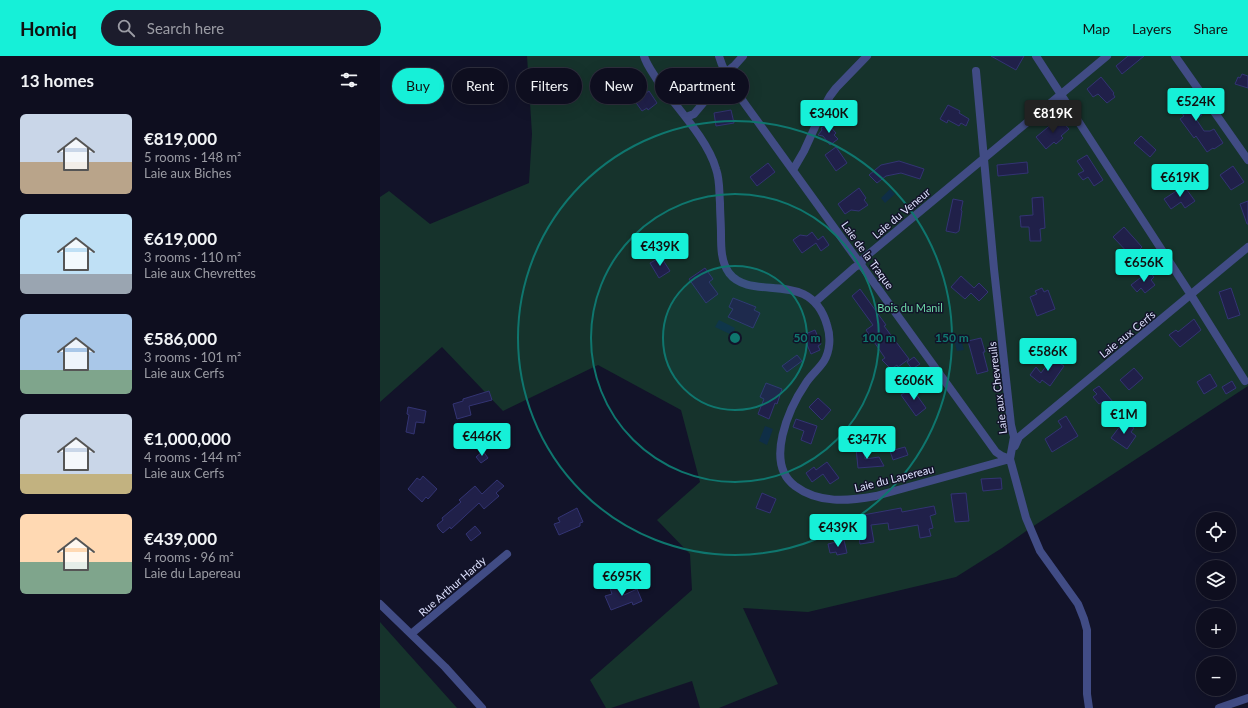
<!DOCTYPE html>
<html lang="en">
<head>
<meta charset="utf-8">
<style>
	:root { --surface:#0e0e1f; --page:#1c1c2c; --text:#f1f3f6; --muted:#9b9ca4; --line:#2e2e3d; --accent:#16f0d8 }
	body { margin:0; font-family:Lato,sans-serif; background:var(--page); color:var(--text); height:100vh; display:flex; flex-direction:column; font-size:15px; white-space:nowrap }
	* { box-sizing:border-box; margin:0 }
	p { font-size:13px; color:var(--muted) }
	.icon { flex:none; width:22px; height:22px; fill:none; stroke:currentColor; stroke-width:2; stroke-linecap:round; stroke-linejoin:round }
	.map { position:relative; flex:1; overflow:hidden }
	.drawer { display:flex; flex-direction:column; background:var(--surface); width:380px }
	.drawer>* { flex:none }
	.guide { position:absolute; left:12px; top:12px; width:380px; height:36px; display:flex; gap:8px }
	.fabs { position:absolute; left:816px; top:456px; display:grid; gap:8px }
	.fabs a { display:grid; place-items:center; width:40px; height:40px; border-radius:50%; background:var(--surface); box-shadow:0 4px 16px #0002,0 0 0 1px var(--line); font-size:20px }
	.price { position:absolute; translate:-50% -34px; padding:0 9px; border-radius:4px; background:var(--accent); color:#111; font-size:13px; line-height:26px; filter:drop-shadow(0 1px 2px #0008) }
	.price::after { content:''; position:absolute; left:50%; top:24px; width:12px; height:9px; margin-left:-6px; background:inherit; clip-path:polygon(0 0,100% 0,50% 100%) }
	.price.current { background:#222; color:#fff }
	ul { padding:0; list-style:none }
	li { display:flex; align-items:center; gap:12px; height:100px; padding:0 20px }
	li span { display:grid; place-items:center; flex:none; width:112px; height:80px; border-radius:6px; color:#555 }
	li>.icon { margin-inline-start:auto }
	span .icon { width:48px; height:48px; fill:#fffc; stroke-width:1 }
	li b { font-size:17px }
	h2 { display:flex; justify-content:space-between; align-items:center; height:48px; padding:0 20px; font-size:17px }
	.tag { padding:0 14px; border-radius:18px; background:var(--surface); box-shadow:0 4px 16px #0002,0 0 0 1px var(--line); font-size:14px; line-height:36px }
	.tag.current { background:var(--accent); color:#111 }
	header { display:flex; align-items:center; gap:24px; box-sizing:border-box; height:56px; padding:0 20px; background:var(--accent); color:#111 }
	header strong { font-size:19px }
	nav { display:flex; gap:22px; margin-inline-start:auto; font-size:14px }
	.search { width:280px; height:36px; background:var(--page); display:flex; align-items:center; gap:10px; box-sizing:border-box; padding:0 14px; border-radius:22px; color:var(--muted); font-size:15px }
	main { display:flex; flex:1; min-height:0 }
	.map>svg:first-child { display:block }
</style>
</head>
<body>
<header>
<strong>Homiq</strong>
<div class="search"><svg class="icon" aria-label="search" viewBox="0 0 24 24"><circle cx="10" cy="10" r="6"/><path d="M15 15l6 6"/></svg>Search here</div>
<nav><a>Map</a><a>Layers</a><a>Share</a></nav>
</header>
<main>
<section class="drawer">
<h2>13 homes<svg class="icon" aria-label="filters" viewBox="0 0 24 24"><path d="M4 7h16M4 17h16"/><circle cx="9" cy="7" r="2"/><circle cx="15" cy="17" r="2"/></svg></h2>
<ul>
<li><span style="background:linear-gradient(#c9d6e8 60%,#b9a48a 0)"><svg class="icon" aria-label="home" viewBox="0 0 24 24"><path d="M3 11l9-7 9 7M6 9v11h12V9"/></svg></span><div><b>€819,000</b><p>5 rooms · 148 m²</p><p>Laie aux Biches</p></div></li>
<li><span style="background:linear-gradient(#bfe0f5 75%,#9aa5b1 0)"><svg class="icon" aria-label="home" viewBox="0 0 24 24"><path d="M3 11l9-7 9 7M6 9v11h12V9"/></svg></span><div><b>€619,000</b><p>3 rooms · 110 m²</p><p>Laie aux Chevrettes</p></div></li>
<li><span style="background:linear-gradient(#a9c7e8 70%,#7fa58c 0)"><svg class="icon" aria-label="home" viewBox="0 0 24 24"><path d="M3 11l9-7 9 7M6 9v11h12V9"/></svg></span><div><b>€586,000</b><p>3 rooms · 101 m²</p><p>Laie aux Cerfs</p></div></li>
<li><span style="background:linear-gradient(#c9d6e8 75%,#c2b280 0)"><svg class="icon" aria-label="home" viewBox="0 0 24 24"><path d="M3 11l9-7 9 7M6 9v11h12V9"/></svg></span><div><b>€1,000,000</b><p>4 rooms · 144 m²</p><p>Laie aux Cerfs</p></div></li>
<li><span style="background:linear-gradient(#ffd9b3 60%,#7fa58c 0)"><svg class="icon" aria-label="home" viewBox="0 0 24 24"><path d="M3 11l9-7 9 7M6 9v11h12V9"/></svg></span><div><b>€439,000</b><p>4 rooms · 96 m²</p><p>Laie du Lapereau</p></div></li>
</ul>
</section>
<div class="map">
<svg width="868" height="652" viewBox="0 0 868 652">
	<rect width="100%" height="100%" fill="#121329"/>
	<path fill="#16332c" d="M147,0H868V330L649,473L622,492L576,521L428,556L363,552L398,628L339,652H320L312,625L231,652H226L210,624L312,534L310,498L277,464L320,426L301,354L218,309L123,355L62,291L0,346V141L9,135L50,168L149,127L152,78Z
		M0,566L77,652H0Z"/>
	<path fill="#0f2e46" d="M510,133L515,138L505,147L501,142Z
		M339,264L355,272L352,279L335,271Z
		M580,279L584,294L577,295L573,281Z
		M385,370L393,373L387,389L379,385Z"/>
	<path fill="#202049" stroke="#333473" d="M611,0H644L636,14Z
		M748,0H764L742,18L736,10Z
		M227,17L232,29L225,32L220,19Z
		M862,18L868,20V32L855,28L858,21L860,22Z
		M721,21L734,37L733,38L735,41L727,47L718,38L713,41L707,33Z
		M802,32L822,59L816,63L824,75H830L834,73L843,87L834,93L833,92L827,96L816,80L814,82L800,63L804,60L797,51L799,49L792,39Z
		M263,33L266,37L269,35L277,47L268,54L267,52L262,55L252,41Z
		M568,49L580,55L579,57L589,63L586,70L581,67L579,70L568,64L567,67L560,63Z
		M351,54L354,67L336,70L334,57Z
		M679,62L689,73L681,80L683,82L676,88L674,86L666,93L656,81Z
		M448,68L456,77L454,79L458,83L450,89L443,80L438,79L442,74L441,72Z
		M761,80L776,94L770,101L754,87Z
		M456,91L467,107L456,115L445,99Z
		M707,99L723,124L714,130L708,121L703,124L698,118L704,115L697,105Z
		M519,105L544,113L540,123L521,117L506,120L497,127L489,119L501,109Z
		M647,106L648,117L618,120L617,109Z
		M388,107L395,116L377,130L370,121Z
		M853,110L864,126L851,134L840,119Z
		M804,130L815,145L805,152L801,146L791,153L784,143Z
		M479,132L486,142L484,144L488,149L479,155L471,154L465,158L458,148Z
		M663,141L665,172L660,173L661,185H650L649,171H641L640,160L653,159L652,142Z
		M573,143L583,145L581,154L582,155L579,175L576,177L566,175Z
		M868,145V168H867L860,148Z
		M744,171L762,191L752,201L733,181Z
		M432,176L438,184L443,180L449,189L441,195L436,187L422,197L413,184L420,179L427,180Z
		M281,201L290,215L279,222L270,207Z
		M325,212L333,223L329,226L338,238L326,247L309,223Z
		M769,215L774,221L771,224L775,229L765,237L761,232L757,236L751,229Z
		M581,220L594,232L599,227L608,236L599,245L591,237L585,243L571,231Z
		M662,232L664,236L668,234L675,253L657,260L650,241L657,238L655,235Z
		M851,232L860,259L848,263L839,236Z
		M480,233L506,269L504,270L529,303L518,311L517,309L511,313L502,304L505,302L486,274L493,269L472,240Z
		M353,242L376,251L374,254L380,257L373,272L348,261L353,253L349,251Z
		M814,263L821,274L800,291L789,279L796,274L798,276Z
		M435,274L441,288L438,290L440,294L431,298L423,279Z
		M601,282L605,296H603L608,315L597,318L588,285Z
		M417,299L422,305L407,316L402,310Z
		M534,301L540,308L532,313L527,306Z
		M672,302L684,310L670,330L662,324L660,327L650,319L656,311L661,317Z
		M754,312L763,322L749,334L740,324Z
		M830,318L837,330L824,338L817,326Z
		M852,325L856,332L846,338L842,331Z
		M386,327L402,333L397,348L395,347L389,363L378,358L384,343L380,341Z
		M719,330L734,347L728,353L722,346L719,348L713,341L717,338L713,334Z
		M533,331L538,337L536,338L546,352L536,360L521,339Z
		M109,335L112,344L89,350L91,359L77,363L73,348L83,345V343Z
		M438,342L451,354L442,364L429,351Z
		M28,351L46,355L44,367L36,366L34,378L26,376L29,359L27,358Z
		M686,360L698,380L672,396L665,383L682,371L678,365Z
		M416,363L437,370L431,388L421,384L424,375L413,371Z
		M744,365L754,372L751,376L756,380L747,393L731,382Z
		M483,391L485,403L499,401L504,410L478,412L476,392Z
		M525,391L528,399L513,404L510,395Z
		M103,395L108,402L101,407L96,401Z
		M447,406L459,422L450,428L443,418L432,426L426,417L434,411L436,414Z
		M43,420L57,433L48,443L46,441L42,446L28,433L37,422L40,424Z
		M621,422L622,433L603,435L601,423Z
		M117,424L124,430L116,437L119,440L104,453L99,447L71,473L70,471L63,477L59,473L57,469L63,464L62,462L81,446L79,444L95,430L102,438Z
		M382,437L396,443L390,457L376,452Z
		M586,437L589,465L575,466L571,438Z
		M554,450L556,458L550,460L553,472L549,473L551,480L540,482L538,469L509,474L508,467L491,469L494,486L480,488L477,468L484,466L483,459L521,452L522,456Z
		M197,452L203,466L200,467V470L179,479L174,468L180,466L178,462Z
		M95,470L101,477L91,485L86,478Z
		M464,484L467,497L457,499L456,496L450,497L448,488Z
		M236,526L240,534L242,533L244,539L257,533L262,545L253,549L252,546L231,554L225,540L232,538L229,529Z"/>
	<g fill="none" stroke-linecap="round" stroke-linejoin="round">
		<path stroke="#414c85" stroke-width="8" d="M264,0C267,10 274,18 279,27C297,52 328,84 336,113C340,124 339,135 340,147C340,157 341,168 341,178C341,191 341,206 349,217C372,247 430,211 447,269C451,281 450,295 444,305C439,313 431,319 426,327C409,352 384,407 415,430C439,448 468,445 496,440L630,403
			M339,0C347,27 367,50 383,73L616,396L622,400L630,403
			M656,0L811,239L865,325
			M795,0L868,104
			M596,15L614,213L631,369L634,381L630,403L646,462L660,495L698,548L704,563L707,574V638L709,652
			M306,61L314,58L340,27L345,17L355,9L363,0
			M413,114L424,95L445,49L450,40L456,32L487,0
			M435,246L475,211L481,208L484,202L727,0
			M635,390L639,381L868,191"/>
		<path stroke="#414c85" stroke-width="8" d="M0,548L65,611L102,652
			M31,578L127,498
			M839,652L868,642"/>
	</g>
	<circle cx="355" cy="282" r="72" fill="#0f766e" fill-opacity=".12"/>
	<g fill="none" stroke="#0f766e" stroke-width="2">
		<circle cx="355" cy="282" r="72"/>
		<circle cx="355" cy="282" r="144"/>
		<circle cx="355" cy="282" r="217"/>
	</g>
	<g text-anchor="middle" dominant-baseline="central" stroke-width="3" stroke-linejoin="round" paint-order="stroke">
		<g font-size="11" fill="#dde0fd" stroke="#121329">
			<text transform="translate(521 157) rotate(-40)">Laie du Veneur</text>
			<text transform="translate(488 199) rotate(54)">Laie de la Traque</text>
			<text transform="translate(747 278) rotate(-39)">Laie aux Cerfs</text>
			<text transform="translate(617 332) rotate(-97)">Laie aux Chevreuils</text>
			<text transform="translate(514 422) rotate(-14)">Laie du Lapereau</text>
			<text transform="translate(72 530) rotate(-41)">Rue Arthur Hardy</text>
		</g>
		<g font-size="11" fill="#6cd9a7" stroke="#121329">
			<text x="530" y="251">Bois du Manil</text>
		</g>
	</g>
	<circle cx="355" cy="282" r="6" fill="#0f766e" stroke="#121329" stroke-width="2"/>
	<g font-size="12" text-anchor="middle" font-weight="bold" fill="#0f766e" stroke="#121329" stroke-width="3" stroke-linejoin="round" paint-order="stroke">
		<text x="427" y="286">50 m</text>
		<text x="499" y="286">100 m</text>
		<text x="572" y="286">150 m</text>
	</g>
</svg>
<div class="fabs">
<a><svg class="icon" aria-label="locate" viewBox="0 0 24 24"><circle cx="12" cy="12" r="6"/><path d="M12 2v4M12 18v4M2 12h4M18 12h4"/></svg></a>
<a><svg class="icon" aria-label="layers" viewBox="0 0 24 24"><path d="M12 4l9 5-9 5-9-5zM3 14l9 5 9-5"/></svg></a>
<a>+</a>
<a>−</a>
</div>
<b class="price" style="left:816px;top:66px">€524K</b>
<b class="price" style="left:449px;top:78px">€340K</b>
<b class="price current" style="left:673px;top:78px">€819K</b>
<b class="price" style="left:800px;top:142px">€619K</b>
<b class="price" style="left:280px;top:211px">€439K</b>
<b class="price" style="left:764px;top:227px">€656K</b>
<b class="price" style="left:668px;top:316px">€586K</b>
<b class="price" style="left:534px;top:345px">€606K</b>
<b class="price" style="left:744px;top:379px">€1M</b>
<b class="price" style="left:102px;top:401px">€446K</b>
<b class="price" style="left:487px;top:404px">€347K</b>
<b class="price" style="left:458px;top:492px">€439K</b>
<b class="price" style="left:242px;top:541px">€695K</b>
<div class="guide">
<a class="tag current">Buy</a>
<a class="tag">Rent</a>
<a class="tag">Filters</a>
<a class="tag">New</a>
<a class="tag">Apartment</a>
</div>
</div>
</main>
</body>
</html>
